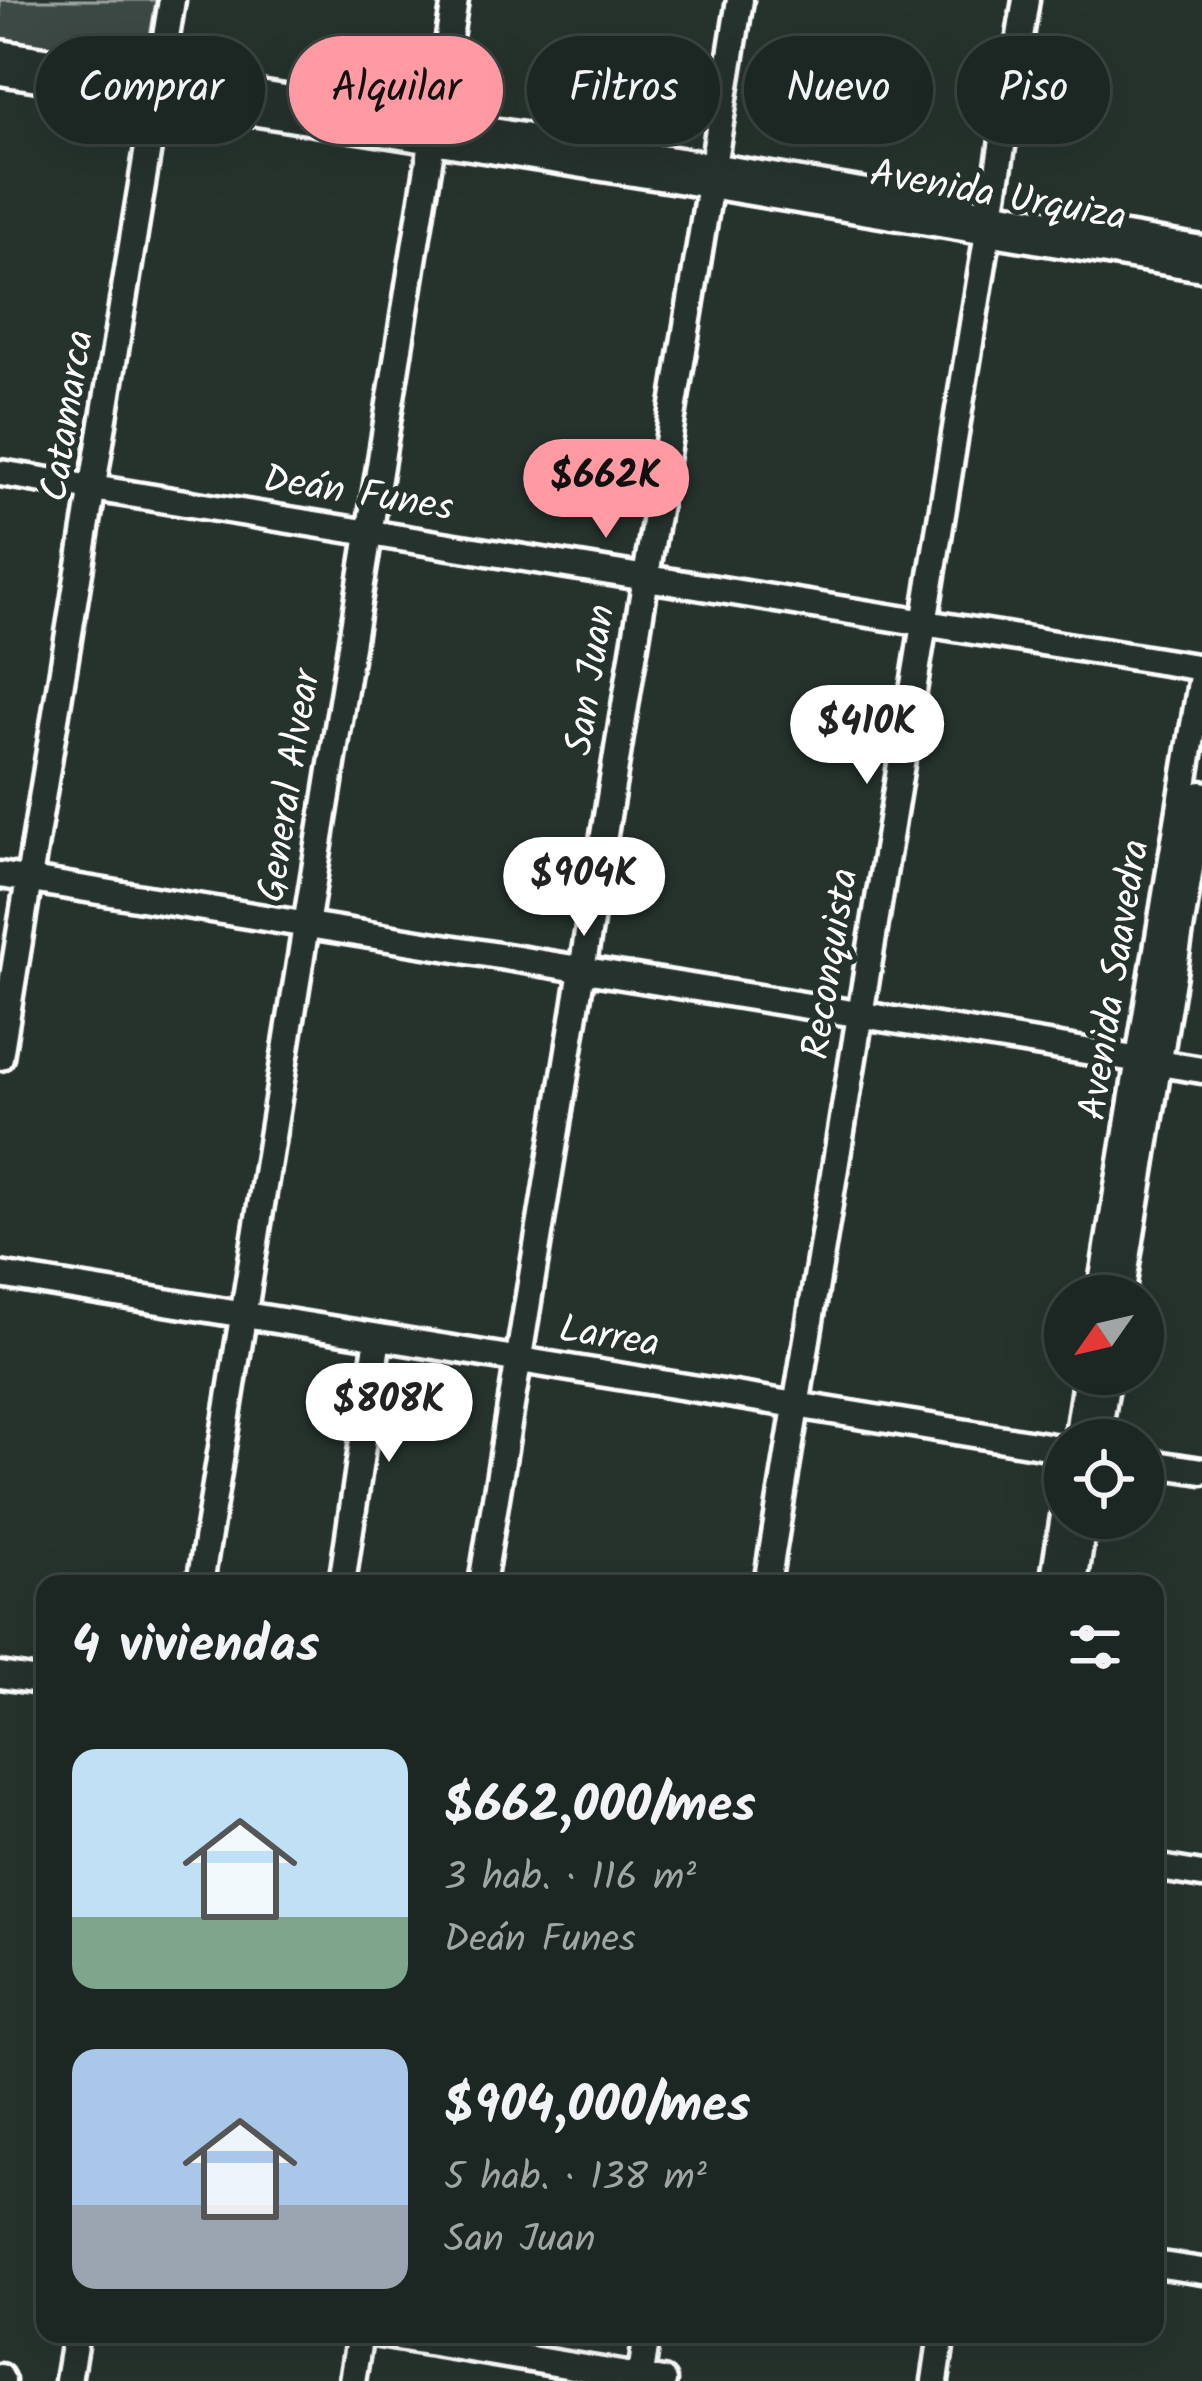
<!DOCTYPE html>
<html lang="es">
<head>
<meta charset="utf-8">
<style>
	:root { --surface:#1c2622; --page:#29322f; --text:#f1f3f6; --muted:#a0a5a5; --line:#3a4340; --accent:#ff9aa2 }
	body { margin:0; font-family:Kalam,sans-serif; background:var(--page); color:var(--text); height:100vh; display:flex; flex-direction:column; font-size:45px; white-space:nowrap }
	* { box-sizing:border-box; margin:0 }
	p { font-size:39px; color:var(--muted) }
	.icon { flex:none; width:66px; height:66px; fill:none; stroke:currentColor; stroke-width:2; stroke-linecap:round; stroke-linejoin:round }
	.map { position:relative; flex:1; overflow:hidden }
	.details { position:absolute; left:36px; top:1575px; width:1128px; height:768px; display:flex; flex-direction:column; background:var(--surface); border-radius:24px; box-shadow:0 12px 48px #0002,0 0 0 3px var(--line) }
	.details>* { flex:none }
	.hud { position:absolute; left:36px; top:36px; width:1131px; height:108px; display:flex; gap:24px }
	.needle { width:78px; rotate:236deg }
	.tools { position:absolute; left:1044px; top:1275px; display:grid; gap:24px }
	.tools a { display:grid; place-items:center; width:120px; height:120px; border-radius:50%; background:var(--surface); box-shadow:0 12px 48px #0002,0 0 0 3px var(--line); font-size:60px }
	.price { position:absolute; translate:-50% -102px; padding:0 27px; border-radius:42px; background:#fff; color:#222; font-size:39px; line-height:78px; filter:drop-shadow(0 3px 6px #0008) }
	.price::after { content:''; position:absolute; left:50%; top:72px; width:36px; height:27px; margin-left:-18px; background:inherit; clip-path:polygon(0 0,100% 0,50% 100%) }
	.price.selected { background:var(--accent); color:#111 }
	ul { padding:0; list-style:none }
	li { display:flex; align-items:center; gap:36px; height:300px; padding:0 36px }
	li span { display:grid; place-items:center; flex:none; width:336px; height:240px; border-radius:24px; color:#555 }
	li>.icon { margin-inline-start:auto }
	span .icon { width:144px; height:144px; fill:#fffc; stroke-width:1 }
	li b { font-size:51px }
	h2 { display:flex; justify-content:space-between; align-items:center; height:144px; padding:0 36px; font-size:51px }
	.chip { padding:0 42px; border-radius:54px; background:var(--surface); box-shadow:0 12px 48px #0002,0 0 0 3px var(--line); font-size:42px; line-height:108px }
	.chip.selected { background:var(--accent); color:#111 }
	.map>svg:first-child { display:block }
</style>
</head>
<body>
<div class="map">
<svg width="1202" height="2381" viewBox="0 0 1202 2381">
	<rect width="100%" height="100%" fill="#26332d"/>
	<filter id="ink" filterUnits="userSpaceOnUse"><feTurbulence type="fractalNoise" baseFrequency=".00833" numOctaves="2"/><feDisplacementMap in="SourceGraphic" scale="24" xChannelSelector="R" yChannelSelector="G"/><feConvolveMatrix kernelMatrix="1 2 1 2 8 2 1 2 1" color-interpolation-filters="sRGB"/></filter>
	<g filter="url(#ink)">
		<path fill="#3e4944" stroke="#9ea4a2" stroke-width="3" d="M0,0H156L148,48L129,63L0,41Z"/>
		<g fill="none" stroke-linecap="round" stroke-linejoin="round">
			<g stroke="#fff" stroke-width="33">
				<path id="minor" d="M0,53L712,166L1202,249
					M0,72L709,185L1202,268
					M0,473L1202,668
					M0,875L1202,1070
					M0,1057L172,0
					M0,1275L1065,1449
					M1100,1296L1202,676
					M1121,1296L1202,794
					M1077,1440L1087,1374
					M1097,1440L1108,1374
					M1143,1462L1202,1471
					M200,1584L455,0
					M342,1584L378,1337
					M482,1584L740,0
					M767,1584L1026,0
					M1053,1584L1065,1510
					M1074,1584L1084,1518
					M0,1675L45,1682
					M1155,1867L1202,1875
					M1155,2264L1202,2271
					M379,2334L663,2381
					M0,2377L2,2381
					M68,2381L76,2334
					M352,2381L360,2334
					M640,2381L647,2334
					M935,2381L942,2334"/>
			</g>
			<use href="#minor" stroke="#26332d" stroke-width="24"/>
		</g>
	</g>
	<g text-anchor="middle" dominant-baseline="central" stroke-width="10" stroke-linejoin="round" paint-order="stroke">
		<g font-size="39" fill="#fff" stroke="#26332d">
			<text transform="translate(998 197) rotate(10)">Avenida Urquiza</text>
			<text transform="translate(69 416) rotate(-81)">Catamarca</text>
			<text transform="translate(358 495) rotate(9)">Deán Funes</text>
			<text transform="translate(592 680) rotate(-81)">San Juan</text>
			<text transform="translate(291 786) rotate(-81)">General Alvear</text>
			<text transform="translate(832 964) rotate(-81)">Reconquista</text>
			<text transform="translate(1116 980) rotate(-81)">Avenida Saavedra</text>
			<text transform="translate(609 1338) rotate(9)">Larrea</text>
		</g>
	</g>
</svg>
<div class="tools">
<a><svg class="needle" viewBox="-14 -14 28 28"><path d="M0-13l5 13h-10z" fill="#e53935"/><path d="M0 13l5-13h-10z" fill="#a0a5a5"/></svg></a>
<a><svg class="icon" aria-label="locate" viewBox="0 0 24 24"><circle cx="12" cy="12" r="6"/><path d="M12 2v4M12 18v4M2 12h4M18 12h4"/></svg></a>
</div>
<b class="price selected" style="left:606px;top:541px">$662K</b>
<b class="price" style="left:867px;top:787px">$410K</b>
<b class="price" style="left:584px;top:939px">$904K</b>
<b class="price" style="left:389px;top:1465px">$808K</b>
<div class="hud">
<a class="chip">Comprar</a>
<a class="chip selected">Alquilar</a>
<a class="chip">Filtros</a>
<a class="chip">Nuevo</a>
<a class="chip">Piso</a>
</div>
<section class="details">
<h2>4 viviendas<svg class="icon" aria-label="filters" viewBox="0 0 24 24"><path d="M4 7h16M4 17h16"/><circle cx="9" cy="7" r="2"/><circle cx="15" cy="17" r="2"/></svg></h2>
<ul>
<li><span style="background:linear-gradient(#bfe0f5 70%,#7fa58c 0)"><svg class="icon" aria-label="home" viewBox="0 0 24 24"><path d="M3 11l9-7 9 7M6 9v11h12V9"/></svg></span><div><b>$662,000/mes</b><p>3 hab. · 116 m²</p><p>Deán Funes</p></div></li>
<li><span style="background:linear-gradient(#a9c7e8 65%,#9aa5b1 0)"><svg class="icon" aria-label="home" viewBox="0 0 24 24"><path d="M3 11l9-7 9 7M6 9v11h12V9"/></svg></span><div><b>$904,000/mes</b><p>5 hab. · 138 m²</p><p>San Juan</p></div></li>
</ul>
</section>
</div>
</body>
</html>
